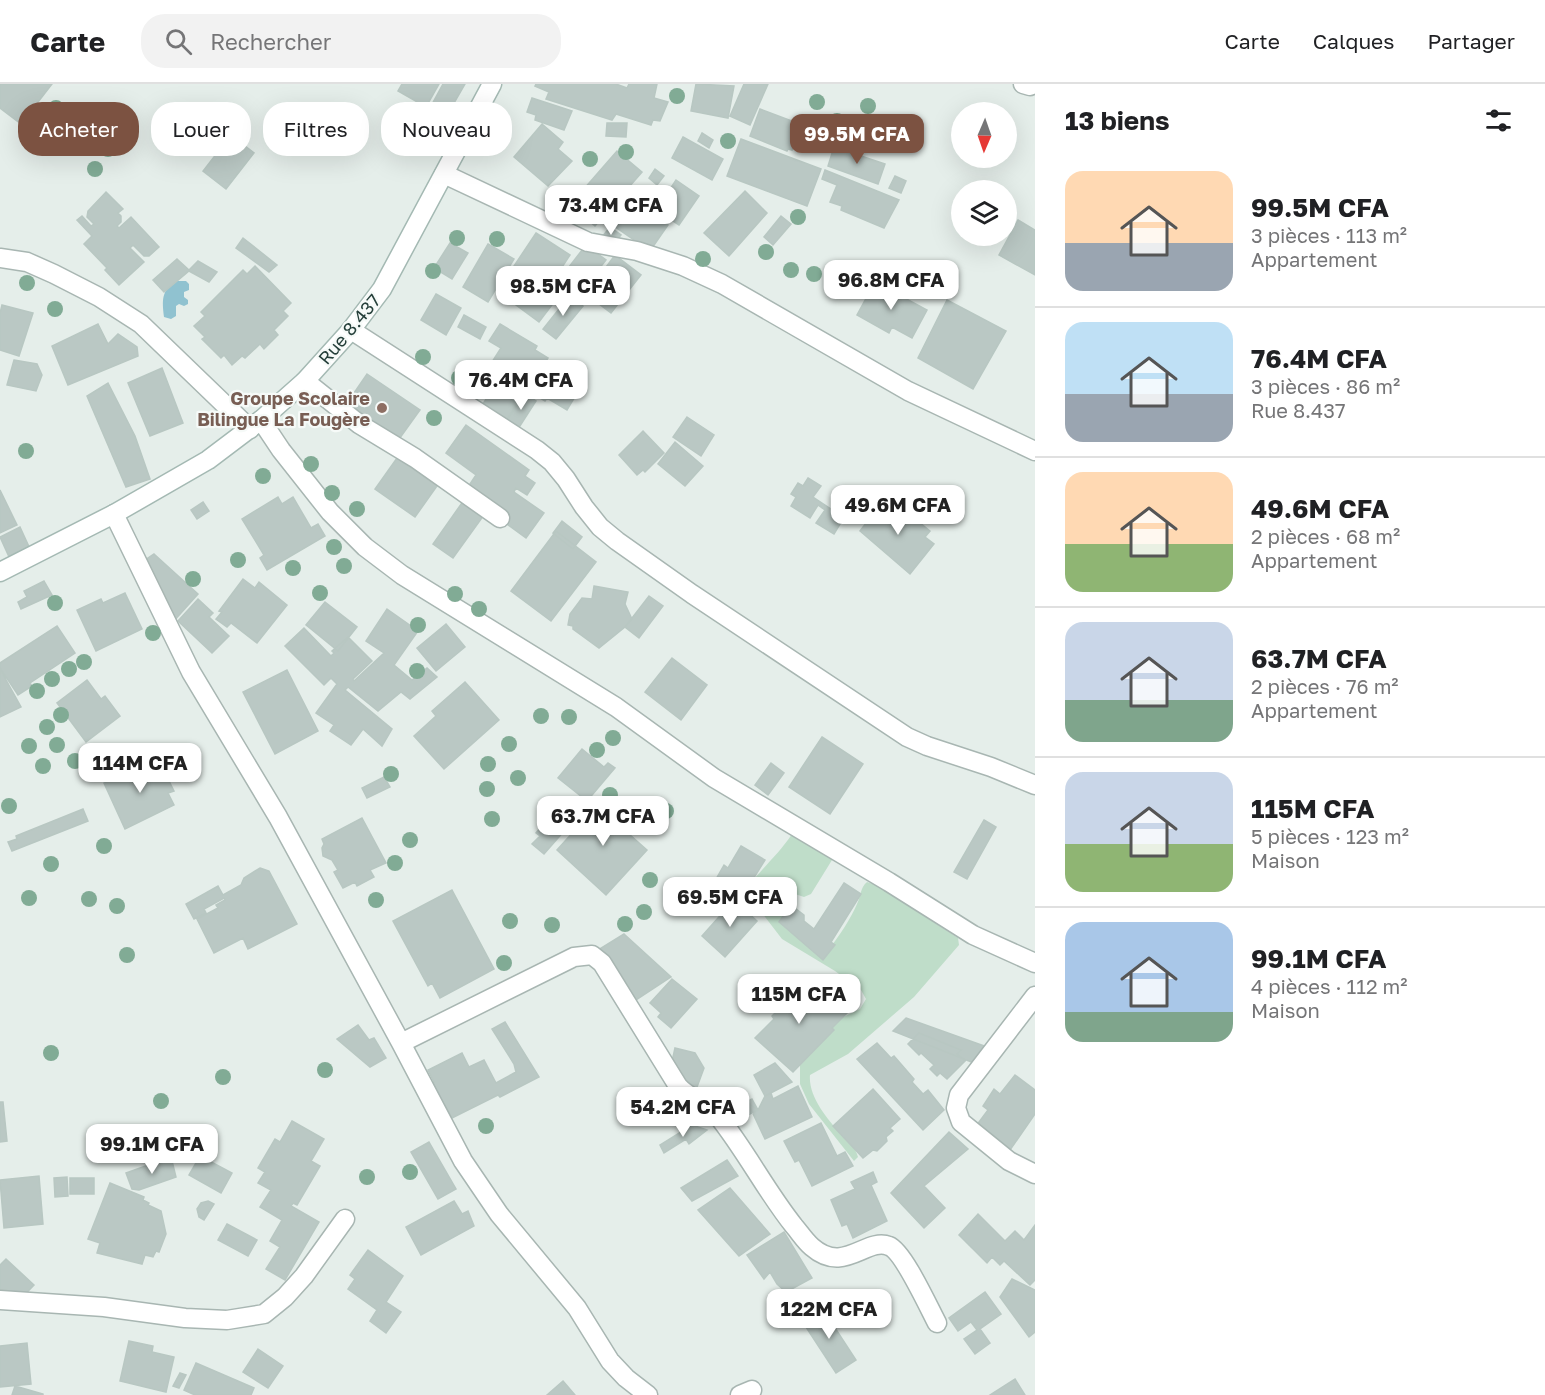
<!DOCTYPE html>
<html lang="fr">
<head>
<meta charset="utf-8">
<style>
	:root { --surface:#fff; --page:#f2f2f2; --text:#202124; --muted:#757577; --line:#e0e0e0; --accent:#7c5241 }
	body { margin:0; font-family:"Golos Text",sans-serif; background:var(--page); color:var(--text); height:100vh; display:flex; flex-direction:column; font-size:22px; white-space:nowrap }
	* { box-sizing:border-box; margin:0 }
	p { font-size:20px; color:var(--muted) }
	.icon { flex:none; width:33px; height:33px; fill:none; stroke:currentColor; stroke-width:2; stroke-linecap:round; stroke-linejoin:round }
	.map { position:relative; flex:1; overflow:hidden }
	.panel { display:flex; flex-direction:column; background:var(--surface); width:510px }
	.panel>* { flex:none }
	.guide { position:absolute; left:18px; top:18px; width:570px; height:54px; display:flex; gap:12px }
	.needle { width:39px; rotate:182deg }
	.fabs { position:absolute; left:951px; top:18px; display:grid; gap:12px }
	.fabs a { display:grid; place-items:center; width:66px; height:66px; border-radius:50%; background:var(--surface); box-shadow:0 6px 24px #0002; font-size:30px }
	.price { position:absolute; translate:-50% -51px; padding:0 14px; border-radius:12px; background:#fff; color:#222; font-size:20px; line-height:39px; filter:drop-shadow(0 2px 3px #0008) }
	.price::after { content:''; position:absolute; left:50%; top:36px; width:18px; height:14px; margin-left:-9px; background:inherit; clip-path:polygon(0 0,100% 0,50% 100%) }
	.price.selected { background:var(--accent); color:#fff }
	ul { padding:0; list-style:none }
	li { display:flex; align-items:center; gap:18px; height:150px; padding:0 30px }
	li+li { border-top:2px solid var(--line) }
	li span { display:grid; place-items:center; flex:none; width:168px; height:120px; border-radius:18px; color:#555 }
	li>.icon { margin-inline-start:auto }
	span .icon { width:72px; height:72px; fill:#fffc; stroke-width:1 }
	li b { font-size:26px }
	h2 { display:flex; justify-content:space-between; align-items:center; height:72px; padding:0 30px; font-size:26px }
	.tag { padding:0 21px; border-radius:24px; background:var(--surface); box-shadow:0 6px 24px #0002; font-size:21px; line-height:54px }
	.tag.selected { background:var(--accent); color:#fff }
	header { display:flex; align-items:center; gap:36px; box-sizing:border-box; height:84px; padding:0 30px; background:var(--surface); border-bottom:2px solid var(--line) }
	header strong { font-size:28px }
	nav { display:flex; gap:33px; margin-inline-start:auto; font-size:21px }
	.search { width:420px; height:54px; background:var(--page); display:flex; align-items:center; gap:15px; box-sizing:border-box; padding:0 21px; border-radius:24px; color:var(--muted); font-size:22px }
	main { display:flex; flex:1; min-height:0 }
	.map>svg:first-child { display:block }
</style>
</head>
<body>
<header>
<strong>Carte</strong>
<div class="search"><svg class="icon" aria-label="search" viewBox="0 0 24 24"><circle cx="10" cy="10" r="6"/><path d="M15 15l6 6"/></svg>Rechercher</div>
<nav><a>Carte</a><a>Calques</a><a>Partager</a></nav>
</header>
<main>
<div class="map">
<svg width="1035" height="1311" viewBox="0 0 1035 1311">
	<rect width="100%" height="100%" fill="#e5eeea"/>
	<path fill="#bfddc9" d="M792,750L828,770L832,776L811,810L804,813L789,808L777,824L792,843L829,865C840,851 850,836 857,820C861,812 860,804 867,798L876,801L958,854L959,861L914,913L848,970L810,991C808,1012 827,1035 841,1050C847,1057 856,1064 858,1073L854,1077L809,1020L800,1000V979L839,935L860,925L866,915L861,906L835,887L782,855L748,811L747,804C761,785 779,770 792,750Z"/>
	<path fill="#90c2d0" d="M177,197H186L189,200V206L184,208V213L188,216V220L184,222L179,220L176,222V232L171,235L164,233C162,216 161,206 177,197Z"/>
	<path fill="#bac8c4" stroke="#b8c7c2" stroke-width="1.5" d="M0,0H52L21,40L0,24Z
		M402,0H439L426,23L398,7Z
		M443,0H465L446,33L430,24Z
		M536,0H616L627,4L629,0H657L654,14L668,18L660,37L653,36L651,41L616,30L612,36L546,15L549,8L535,2Z
		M696,0L734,2L728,34L691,27Z
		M744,0H768L750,41L730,32Z
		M532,14L572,27L564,46L535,36L536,31L527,28Z
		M760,25L797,39L791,56L795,58L792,66L788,65L787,67L750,52Z
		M607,39H627L626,53L606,52Z
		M542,40L563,58L558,65L572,77L548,102L514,73Z
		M702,49L713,56L709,64L698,57Z
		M231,51L254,69L226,105L203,87Z
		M683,53L723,75L712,96L672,74Z
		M741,55L821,85L807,122L727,92Z
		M834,63L885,80L878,100L828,82Z
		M617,67L642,88L595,142L570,121Z
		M655,85L664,92L657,101L649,94Z
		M825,86L899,116L884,144L841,126L842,122L830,118L837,101L822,95Z
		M895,92L906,97L901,109L889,104Z
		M676,96L699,112L679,141L656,126Z
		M745,107L767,129L729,172L704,149Z
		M106,108L123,125L118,129L121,132V138L117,142L119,144L131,133L159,163L149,172H144L133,161L130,164L144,178L119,201L105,186L107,184L84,160L92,152L77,136L82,132L91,142L94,140L87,133L88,127Z
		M628,115L668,141L650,167L611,140Z
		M781,132L791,140L773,161L764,153Z
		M1018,136L1035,146V191L999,171Z
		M610,143L621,151L612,162L602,153Z
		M536,149L570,171L549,203L514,182Z
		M243,154L277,181L269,188L236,164Z
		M450,159L468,169L452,195L434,184Z
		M488,160L514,175L488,218L463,203Z
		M586,161L606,176L585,203L565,188Z
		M615,171L641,191L611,229L586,210Z
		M177,175L189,186L198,177L217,188L209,198L189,187L164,208L153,196Z
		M255,182L291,219L283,227L288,232L274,246L278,251L264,265L260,260L245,274L242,272L232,281L224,271L221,274L202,255L205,253L194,242L205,232L201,228L243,186L247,190Z
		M516,188L555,217L539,238L500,209Z
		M875,198L927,226L912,254L892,243L889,249L857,231Z
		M436,210L461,224L446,251L421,236Z
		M570,211L583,222L556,255L543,245Z
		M947,216L1006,247L973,305L918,274Z
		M2,221L33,229L19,272L0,266V229Z
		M464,231L486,243L480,255L458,243Z
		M98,240L108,260L118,250L137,263L138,272L68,301L52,262Z
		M500,240L537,262L535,266L548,274L524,313L485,289L501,264L489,257Z
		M14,276L37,280L42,291L36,307L7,301Z
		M547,280L582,301L567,326L547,314L545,317L530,308Z
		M162,284L183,339L150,352L128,299Z
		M367,290L420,326L397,358L345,322Z
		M108,299L135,352L150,395L126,403L87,312Z
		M493,304L517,319L500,347L476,331Z
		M524,309L536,317L518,345L506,338Z
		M687,333L714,351L701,372L673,353Z
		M466,341L529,386L525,392L535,399L527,411L516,404L514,408L544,429L526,454L464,409L476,391L446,369Z
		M643,347L664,369L645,388L643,386L637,391L619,371Z
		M675,358L703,382L685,402L658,380Z
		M397,374L437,402L415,433L375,405Z
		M808,394L821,402L813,413L831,425L835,419L848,427L834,450L816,439L825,426L818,421L810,434L791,422L796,413L791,410L798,399L803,402Z
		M0,406L17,441L0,449Z
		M278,413L282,420L293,413L311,444L318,440L325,452L267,486L260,474L264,471L242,435Z
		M464,416L484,431L453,474L433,460Z
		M884,416L894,424L897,420L930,447L925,453L934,460L910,490L860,447Z
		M203,418L209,427L197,435L191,426Z
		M562,437L582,453L573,465L553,449Z
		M20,443L30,465L10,475L0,453Z
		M556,447L596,478L551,537L511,507Z
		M154,470L198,510L173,538L145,476Z
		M243,495L255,504L259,498L287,521L257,559L231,539L227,543L216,535L222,528L219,527Z
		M44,497L52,511L21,525L18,518L27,513L24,507Z
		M594,502L628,508L625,520L632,535L625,543L599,564L573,545V542L568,541L570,530L582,514L592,515Z
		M125,509L142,545L96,567L77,526L101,515L103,519Z
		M649,512L663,522L639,554L625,543Z
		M198,515L213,529L209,533L229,552L212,569L178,537Z
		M325,518L357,543L338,567L306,541Z
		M387,525L418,547L394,581L412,596L427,584L437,593L410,615L401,608L378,627L348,603L345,606L392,645L382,662L363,645L351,661L330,647L334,641L316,629L337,600L331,594L324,601L285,562L304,544L331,572L334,569L332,567L348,553L372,577L353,595L354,597L384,569L366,557Z
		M446,540L465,563L436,587L417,564Z
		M57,542L75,569L30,599L32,602L18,611L0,584V579Z
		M672,574L707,601L681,636L645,608Z
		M0,585L21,623L0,633Z
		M287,586L318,647L275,670L243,608Z
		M87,596L101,615L105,612L120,632L86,658L57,619Z
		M465,598L499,636L444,685L414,652L436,632L432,627Z
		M822,653L863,680L830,730L789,703Z
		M582,665L604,683L608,679L615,684L587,717L558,694Z
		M150,678L156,689L163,685L174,707L168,709L174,721L125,745L104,699Z
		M771,679L784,689L768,711L755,701Z
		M384,693L390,703L367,714L362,704Z
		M603,715L636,743L629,750L647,766L606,811L557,766Z
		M567,720L579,730L544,770L532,760L540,752L536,749L555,727L558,730Z
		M83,725L88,737L12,767L8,758L17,755L16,752Z
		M362,734L386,779L370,786L374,793L357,802L355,798L343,804L334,788L338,786L332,776L323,772L322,764L324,760L322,755Z
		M984,736L996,743L967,795L954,788Z
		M741,762L765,776L742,813L715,797L724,781L728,784Z
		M260,784L269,787L297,840L248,865L243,854L214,869L197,835L218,824L216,821L225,816L224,814L204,825L206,829L194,835L186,820L218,802L223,811L241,801L244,794Z
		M844,799L861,810L831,858L835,861L823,876L779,838L791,821L804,831V837L814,845Z
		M452,806L494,885L440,914L432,899L428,902L393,837Z
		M734,816L757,837L725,873L702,852Z
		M624,850L671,893L636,916L612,876L606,879L598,866Z
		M672,895L697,915L671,944L658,933L661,929L650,919Z
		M817,901L847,929L832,944L834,946L793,988L755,954L774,935L772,932L775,929L763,918L775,905L788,918L799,906L806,912Z
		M906,934L987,963L979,981L893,947Z
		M505,938L539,993L500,1013L498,1011L452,1034L445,1021L441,1023L430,1000L434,998L428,986L462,969L469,983L484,976L496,999L516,988L514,980L492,945Z
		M358,941L369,956L374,954L386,974L370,983L337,955Z
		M919,949L961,966L957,970L965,977L947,995L940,989L937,992L930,985L934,981L921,969L919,971L908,960Z
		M877,959L891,974L894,972L914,995L912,998L923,1010L928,1006L944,1026L923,1046L857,975Z
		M675,964L695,969L704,984L697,1003L688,1009L671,982Z
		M775,979L792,998L765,1012L754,991Z
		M1015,991L1035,1006V1030L1010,1066L976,1042L988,1026L983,1022L994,1005L1000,1010Z
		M798,1002L812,1033L765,1055L748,1019L758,1026L765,1012L771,1009L773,1015Z
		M873,1005L900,1035L890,1044L893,1047L886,1053L887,1057L877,1067L873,1066L863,1074L833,1042Z
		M752,1015L758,1026L742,1034L736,1023Z
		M0,1018H3L7,1057L0,1058Z
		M292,1037L324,1055L311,1077L320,1082L297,1121L293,1119L291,1122L319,1138L285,1196L266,1185L280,1163L270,1157L282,1136L260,1123L271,1106L258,1099L265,1088L258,1084L275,1055L280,1058Z
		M821,1039L837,1072L845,1068L853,1082L812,1102L799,1076L795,1078L784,1057Z
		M692,1041L707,1046L689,1060L686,1055L664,1069L660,1061Z
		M949,1048L968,1065L924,1102L945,1124L924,1144L891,1109Z
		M429,1058L456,1105L438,1115L411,1068Z
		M200,1072L232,1089L221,1109L189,1091Z
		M171,1073L176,1093L139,1106L132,1105L126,1089Z
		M727,1076L738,1092L692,1117L681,1104Z
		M873,1088L877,1098L871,1101L887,1137L853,1154L847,1140L842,1142L831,1116L855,1105L851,1098Z
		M39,1092L43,1140L4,1144L0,1096Z
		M67,1093L68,1112L55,1113L54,1094Z
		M70,1094H94V1110H70Z
		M110,1099L144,1113L143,1116L149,1119L148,1121L161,1127L166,1150L159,1168L156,1167L153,1173L145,1171L142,1180L97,1169L100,1159L88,1155Z
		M730,1104L770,1150L739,1172L698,1126Z
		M208,1117L214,1120L204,1136L199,1133L197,1125L201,1119Z
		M454,1117L462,1130L468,1127L474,1142L421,1171L406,1143Z
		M978,1130L1005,1157L1015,1147L1024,1156L1035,1141V1196L1030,1201L1004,1177L1000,1181L992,1173L987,1179L959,1151Z
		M227,1140L257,1156L248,1172L218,1156Z
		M784,1148L812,1194L786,1208L777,1200L770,1188L764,1195L747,1171Z
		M368,1166L403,1192L386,1218L401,1228L386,1249L370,1237L377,1226L348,1205L355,1195L350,1191Z
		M6,1175L34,1201L10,1226L0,1217V1181Z
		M1012,1195L1035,1206V1248L1029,1253L1000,1213Z
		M985,1208L1001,1230L980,1245L990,1259L975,1270L964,1255L977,1246L971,1238L958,1247L949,1234Z
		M822,1224L856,1276L836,1289L802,1237Z
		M129,1257L153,1262L152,1268L174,1273L166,1308L120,1297Z
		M27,1259L31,1300L0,1303V1262Z
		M258,1265L283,1282L268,1304L243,1288Z
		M196,1279L254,1304L251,1311H195L184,1306Z
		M180,1289L186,1291L179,1304L173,1302Z
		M1015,1295L1025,1311H990Z
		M563,1297L575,1311H547Z
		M15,1302L43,1310V1311H12Z"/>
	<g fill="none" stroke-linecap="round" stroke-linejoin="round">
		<g stroke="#a8b6b2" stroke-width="21">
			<path id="street" d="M1023,0L1030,2
				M444,90L588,158L637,167L683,182L722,200L908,307L1035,367
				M0,174L27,178L54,190L99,213L141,240L250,345
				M351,246L537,366L552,378L566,395L584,423L600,443L617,457L692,510L907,653L927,662L991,683L1035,701
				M305,297L359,340L415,374L500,434
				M261,336L281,366L330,428L365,463L402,491L616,623L714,694L889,798L973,851L1035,879
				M114,430L191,588L278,733L401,959L463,1077L499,1130L577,1224L610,1277L626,1294L648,1311
				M1035,912L959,1011L956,1024L961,1038L1009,1077L1035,1090
				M401,959L574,873L592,871L602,879L678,1002C689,1015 708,1019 718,1032C746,1067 766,1107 794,1142C800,1149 805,1157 812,1163C844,1191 866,1153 889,1162C903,1167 929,1224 937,1239
				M0,1216L104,1223L185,1234L227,1236L264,1230L285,1213L304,1192L345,1135
				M740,1311L752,1306"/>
		</g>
		<g stroke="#a4b9b3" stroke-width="21">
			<path id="secondary" d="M0,488L114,430L208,376L261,336L305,297L351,246L382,205L492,0"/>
		</g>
		<use href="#street" stroke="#fff" stroke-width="18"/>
		<use href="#secondary" stroke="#fff" stroke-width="18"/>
	</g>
	<g fill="#81ab95">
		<circle cx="677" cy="12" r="8"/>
		<circle cx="817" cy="18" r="8"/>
		<circle cx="868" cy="22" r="8"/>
		<circle cx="56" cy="24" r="8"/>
		<circle cx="837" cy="37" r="8"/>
		<circle cx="503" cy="40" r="8"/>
		<circle cx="89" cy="43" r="8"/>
		<circle cx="815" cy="54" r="8"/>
		<circle cx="728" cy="57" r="8"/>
		<circle cx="108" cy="65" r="8"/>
		<circle cx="626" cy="68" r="8"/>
		<circle cx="590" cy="75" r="8"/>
		<circle cx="95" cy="85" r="8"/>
		<circle cx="798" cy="133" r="8"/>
		<circle cx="457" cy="154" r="8"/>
		<circle cx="497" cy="155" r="8"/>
		<circle cx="766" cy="168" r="8"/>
		<circle cx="703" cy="175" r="8"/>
		<circle cx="791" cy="186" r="8"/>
		<circle cx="433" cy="187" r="8"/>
		<circle cx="814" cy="190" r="8"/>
		<circle cx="27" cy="199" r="8"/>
		<circle cx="55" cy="225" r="8"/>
		<circle cx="423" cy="273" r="8"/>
		<circle cx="459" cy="294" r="8"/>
		<circle cx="434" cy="334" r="8"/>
		<circle cx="26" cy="367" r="8"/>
		<circle cx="311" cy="380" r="8"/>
		<circle cx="263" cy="392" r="8"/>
		<circle cx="332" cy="409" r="8"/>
		<circle cx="357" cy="425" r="8"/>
		<circle cx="334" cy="463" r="8"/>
		<circle cx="238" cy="476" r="8"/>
		<circle cx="344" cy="482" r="8"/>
		<circle cx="293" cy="484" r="8"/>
		<circle cx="193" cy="495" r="8"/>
		<circle cx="320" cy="509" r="8"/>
		<circle cx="455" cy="510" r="8"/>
		<circle cx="55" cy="519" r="8"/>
		<circle cx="479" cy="525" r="8"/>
		<circle cx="418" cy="541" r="8"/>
		<circle cx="153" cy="549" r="8"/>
		<circle cx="84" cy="578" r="8"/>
		<circle cx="69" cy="585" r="8"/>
		<circle cx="417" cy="587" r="8"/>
		<circle cx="52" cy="595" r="8"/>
		<circle cx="37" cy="607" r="8"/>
		<circle cx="61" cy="631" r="8"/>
		<circle cx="541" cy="632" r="8"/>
		<circle cx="569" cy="633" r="8"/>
		<circle cx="47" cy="643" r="8"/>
		<circle cx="613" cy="654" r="8"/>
		<circle cx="509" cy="660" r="8"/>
		<circle cx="57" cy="661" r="8"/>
		<circle cx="29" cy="662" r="8"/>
		<circle cx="597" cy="666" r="8"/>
		<circle cx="75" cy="677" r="8"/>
		<circle cx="488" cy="680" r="8"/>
		<circle cx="43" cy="682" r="8"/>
		<circle cx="391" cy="690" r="8"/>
		<circle cx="518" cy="694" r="8"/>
		<circle cx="487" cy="705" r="8"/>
		<circle cx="610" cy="711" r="8"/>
		<circle cx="9" cy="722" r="8"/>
		<circle cx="666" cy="727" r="8"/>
		<circle cx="492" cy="735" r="8"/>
		<circle cx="410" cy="756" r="8"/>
		<circle cx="104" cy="762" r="8"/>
		<circle cx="395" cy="779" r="8"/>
		<circle cx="51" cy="780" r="8"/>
		<circle cx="650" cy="796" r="8"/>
		<circle cx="680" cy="802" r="8"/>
		<circle cx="29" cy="814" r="8"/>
		<circle cx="89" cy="815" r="8"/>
		<circle cx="376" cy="816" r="8"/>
		<circle cx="117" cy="822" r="8"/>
		<circle cx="644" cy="828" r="8"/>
		<circle cx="510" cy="837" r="8"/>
		<circle cx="625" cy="840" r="8"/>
		<circle cx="552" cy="841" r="8"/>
		<circle cx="127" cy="871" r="8"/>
		<circle cx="504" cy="879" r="8"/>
		<circle cx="51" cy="969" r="8"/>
		<circle cx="325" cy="986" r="8"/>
		<circle cx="223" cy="993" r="8"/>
		<circle cx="161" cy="1017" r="8"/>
		<circle cx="486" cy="1042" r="8"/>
		<circle cx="410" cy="1088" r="8"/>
		<circle cx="367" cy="1093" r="8"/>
	</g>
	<circle fill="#8d6e63" stroke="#f6faf8" stroke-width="2" cx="382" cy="324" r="6"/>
	<g text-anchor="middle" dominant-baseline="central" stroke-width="4.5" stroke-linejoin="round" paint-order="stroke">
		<g font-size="18" fill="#253f3a" stroke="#f6faf8">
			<text transform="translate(349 245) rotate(-50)">Rue 8.437</text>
		</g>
		<g font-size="18" font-weight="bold" fill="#785e54" stroke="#f6faf8" text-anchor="end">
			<text x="370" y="314">Groupe Scolaire<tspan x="370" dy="21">Bilingue La Fougère</tspan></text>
		</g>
	</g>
</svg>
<div class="fabs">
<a><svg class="needle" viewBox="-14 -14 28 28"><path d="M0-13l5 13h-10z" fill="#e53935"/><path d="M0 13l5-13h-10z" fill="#757577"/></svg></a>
<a><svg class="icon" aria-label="layers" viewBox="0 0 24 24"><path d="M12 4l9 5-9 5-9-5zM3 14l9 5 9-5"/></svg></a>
</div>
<b class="price selected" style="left:857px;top:81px">99.5M CFA</b>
<b class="price" style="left:611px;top:152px">73.4M CFA</b>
<b class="price" style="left:891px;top:227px">96.8M CFA</b>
<b class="price" style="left:563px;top:233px">98.5M CFA</b>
<b class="price" style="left:521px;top:327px">76.4M CFA</b>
<b class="price" style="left:898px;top:452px">49.6M CFA</b>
<b class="price" style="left:140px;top:710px">114M CFA</b>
<b class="price" style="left:603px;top:763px">63.7M CFA</b>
<b class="price" style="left:730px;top:844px">69.5M CFA</b>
<b class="price" style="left:799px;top:941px">115M CFA</b>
<b class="price" style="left:683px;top:1054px">54.2M CFA</b>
<b class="price" style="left:152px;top:1091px">99.1M CFA</b>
<b class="price" style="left:829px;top:1256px">122M CFA</b>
<div class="guide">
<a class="tag selected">Acheter</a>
<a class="tag">Louer</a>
<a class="tag">Filtres</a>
<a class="tag">Nouveau</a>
</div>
</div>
<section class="panel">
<h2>13 biens<svg class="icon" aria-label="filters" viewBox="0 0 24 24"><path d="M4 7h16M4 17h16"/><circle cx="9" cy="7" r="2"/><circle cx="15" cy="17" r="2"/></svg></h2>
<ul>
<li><span style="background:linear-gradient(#ffd9b3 60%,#9aa5b1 0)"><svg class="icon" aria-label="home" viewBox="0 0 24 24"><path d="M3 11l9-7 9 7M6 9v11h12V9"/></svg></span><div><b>99.5M CFA</b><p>3 pièces · 113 m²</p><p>Appartement</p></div></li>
<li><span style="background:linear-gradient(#bfe0f5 60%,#9aa5b1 0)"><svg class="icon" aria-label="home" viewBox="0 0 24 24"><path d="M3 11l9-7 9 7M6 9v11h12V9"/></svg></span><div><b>76.4M CFA</b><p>3 pièces · 86 m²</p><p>Rue 8.437</p></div></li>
<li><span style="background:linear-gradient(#ffd9b3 60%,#8fb573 0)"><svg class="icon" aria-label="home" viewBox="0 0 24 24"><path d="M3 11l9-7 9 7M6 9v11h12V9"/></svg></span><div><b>49.6M CFA</b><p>2 pièces · 68 m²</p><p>Appartement</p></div></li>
<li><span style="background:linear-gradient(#c9d6e8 65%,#7fa58c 0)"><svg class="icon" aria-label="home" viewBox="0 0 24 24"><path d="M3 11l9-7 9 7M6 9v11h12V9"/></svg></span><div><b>63.7M CFA</b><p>2 pièces · 76 m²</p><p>Appartement</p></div></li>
<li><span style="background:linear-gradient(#c9d6e8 60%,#8fb573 0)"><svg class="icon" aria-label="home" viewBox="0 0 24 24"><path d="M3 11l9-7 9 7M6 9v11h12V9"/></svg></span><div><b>115M CFA</b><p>5 pièces · 123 m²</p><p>Maison</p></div></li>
<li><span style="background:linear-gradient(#a9c7e8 75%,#7fa58c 0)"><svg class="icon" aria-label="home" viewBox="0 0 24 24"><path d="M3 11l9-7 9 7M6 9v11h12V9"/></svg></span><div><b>99.1M CFA</b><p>4 pièces · 112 m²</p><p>Maison</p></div></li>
</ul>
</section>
</main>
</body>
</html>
